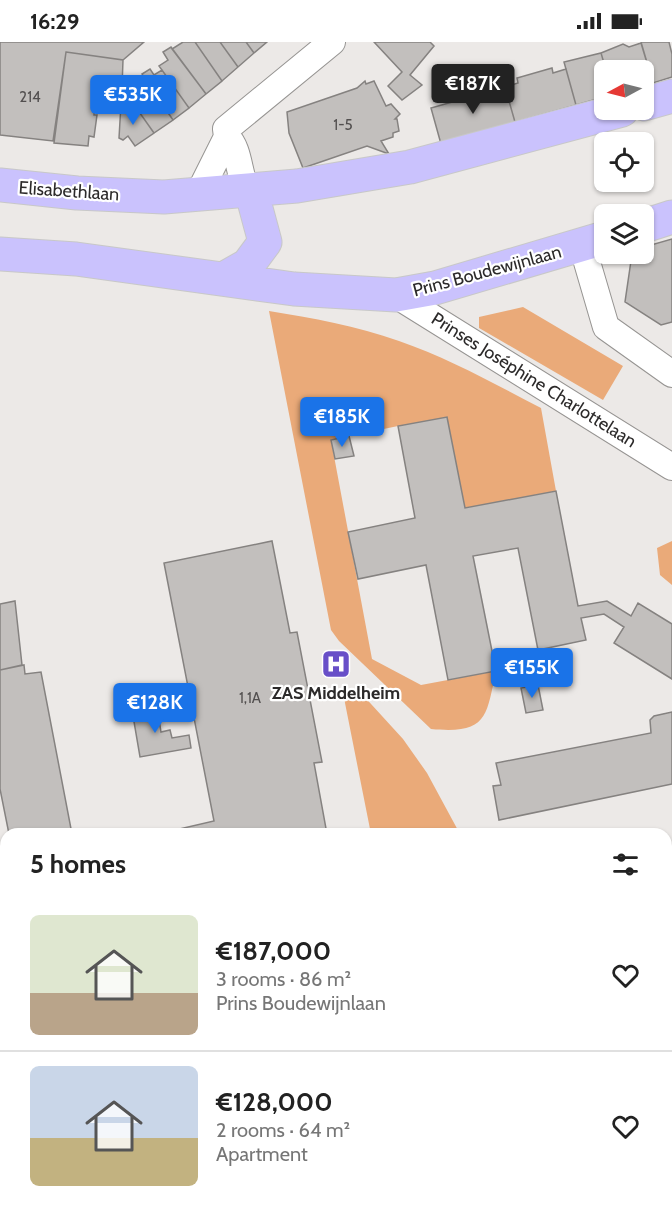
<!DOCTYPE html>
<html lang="en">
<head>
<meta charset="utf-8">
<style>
	:root { --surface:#fff; --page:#f6f6f6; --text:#222; --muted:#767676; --line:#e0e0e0; --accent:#1a73e8 }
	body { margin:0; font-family:Cabin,sans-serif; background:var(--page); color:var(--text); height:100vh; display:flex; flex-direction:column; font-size:22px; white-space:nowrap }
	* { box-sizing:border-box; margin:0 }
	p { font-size:20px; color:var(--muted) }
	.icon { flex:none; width:33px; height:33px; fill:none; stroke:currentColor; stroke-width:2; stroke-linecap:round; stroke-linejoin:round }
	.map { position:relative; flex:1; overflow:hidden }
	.sheet { position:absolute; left:0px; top:786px; width:672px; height:386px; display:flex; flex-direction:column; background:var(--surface); border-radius:18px 18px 0 0; box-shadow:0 2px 4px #0004 }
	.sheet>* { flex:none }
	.needle { width:39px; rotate:263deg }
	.buttons { position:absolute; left:594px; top:18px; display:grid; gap:12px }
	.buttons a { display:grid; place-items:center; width:60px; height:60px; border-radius:9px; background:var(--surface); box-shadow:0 2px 4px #0004; font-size:30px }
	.price { position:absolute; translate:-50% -51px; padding:0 14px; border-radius:6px; background:var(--accent); color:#fff; font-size:20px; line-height:39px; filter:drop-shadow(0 2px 3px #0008) }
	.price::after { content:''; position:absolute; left:50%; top:36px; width:18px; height:14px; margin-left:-9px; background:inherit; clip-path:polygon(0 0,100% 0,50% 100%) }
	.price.selected { background:#222; color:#fff }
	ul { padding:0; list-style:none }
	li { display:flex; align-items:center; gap:18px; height:150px; padding:0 30px }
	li+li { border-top:2px solid var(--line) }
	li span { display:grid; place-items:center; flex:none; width:168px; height:120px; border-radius:9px; color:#555 }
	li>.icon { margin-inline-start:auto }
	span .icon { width:72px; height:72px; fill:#fffc; stroke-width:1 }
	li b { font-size:26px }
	h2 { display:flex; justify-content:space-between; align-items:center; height:72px; padding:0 30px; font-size:26px }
	.status { display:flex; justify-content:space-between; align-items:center; height:42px; padding:0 30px; background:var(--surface); direction:ltr }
	.status svg { height:16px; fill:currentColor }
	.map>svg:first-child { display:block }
</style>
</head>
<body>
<div class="status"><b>16:29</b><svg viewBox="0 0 49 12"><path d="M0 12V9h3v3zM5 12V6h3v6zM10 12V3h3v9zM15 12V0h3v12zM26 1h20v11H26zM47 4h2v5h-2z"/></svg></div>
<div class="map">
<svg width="672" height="1171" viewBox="0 0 672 1171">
	<rect width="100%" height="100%" fill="#ece9e7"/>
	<path fill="#eaaa79" d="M523,265L623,324L603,358L479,286V275Z
		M269,269C312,276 357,284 399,299C448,316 495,342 541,366L556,449L465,466L398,384L331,398L372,617L421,643L496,629C486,676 487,692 431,687L339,599L331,588Z
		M672,499V543L660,533L657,506Z
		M353,649L361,651L403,697L427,731L460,792H371L345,661L344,651Z"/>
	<path fill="#c2bfbd" stroke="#858280" stroke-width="1.5" d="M0,0H144L123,18L66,10L53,99L0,93Z
		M183,0H195L222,39L206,52L172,7Z
		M195,0H220L238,25L222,39Z
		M220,0H246L254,11L238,25Z
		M246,0H267L254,11Z
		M374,0H430L434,4L410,33L422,43L402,58L388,44L402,30Z
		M641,0H669L672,12V35L653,41Z
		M641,1L653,41L644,44V28H606L601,11L623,2L629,5Z
		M171,5L206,52L189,66L159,24L168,18L163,10Z
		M66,10L123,18L122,46L112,45L111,59L95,56L94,73H97L94,95L89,94L88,104L54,101Z
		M601,11L606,28L604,55L576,63L564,20Z
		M552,26L553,31L566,27L576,63L515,80L505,45L518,41L517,36Z
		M150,27L154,33L162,28L189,66L173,78L142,32Z
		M145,37L173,78L154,91L125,50Z
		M365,39L366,42L374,39L386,64L391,62L400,72L395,77H397L399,89L393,91V95L381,99L389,112L367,104L303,126L289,91L287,70L357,46Z
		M505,45L515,80L441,102L431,66Z
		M125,61L128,69L135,64L154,91L135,104L128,94L123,98L119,96L121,62Z
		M672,197V280L661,283L625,260L632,212H644V205Z
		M447,375L465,466L556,449L578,564L607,559L631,574L638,561L672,582V637L614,601L624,585L604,572L581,576L586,598L538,608L518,506L473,514L496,629L448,638L426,523L358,537L348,490L415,476L398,384Z
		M349,394L354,414L335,417L331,398Z
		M272,499L290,591L297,590L322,720L314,721L327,792H158L214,779L164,521Z
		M15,559L22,623L0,628V562Z
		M24,623L25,632L41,630L72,792H9L0,747V628Z
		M538,643L543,668L526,671L521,646Z
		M157,664L161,690L170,688L172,696L189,693L191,706L140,715L132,668Z
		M672,670V742L499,778L493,744L501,743L496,721L651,691L650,678L654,674Z
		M672,841V863L666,872V847Z
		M6,1082V1166H87L88,1171H69V1169L4,1171L0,1153V1083Z
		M239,1166H255V1169L270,1166L271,1171H240Z
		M311,1166H505L474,1171H312Z
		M553,1166H613L614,1171H554Z"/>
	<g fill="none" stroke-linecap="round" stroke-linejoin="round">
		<path stroke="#c6c3c1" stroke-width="26" stroke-dasharray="26 13" stroke-linecap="butt" d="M30,1166L31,1171"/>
		<g stroke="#969492" stroke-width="28">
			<path id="minor" d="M227,95C240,108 238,131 247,149
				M193,154L203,143L227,95L226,87L332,0
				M582,203L606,285L672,332
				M396,253L672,425
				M0,1022L6,1049"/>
		</g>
		<g stroke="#c8c8c8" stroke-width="35">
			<path id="major" d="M644,62L672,54
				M0,143L77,151L164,155L297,144L410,125L622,68
				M644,184L672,175
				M0,212L76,217L294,247L396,253L435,246L604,196
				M225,236L248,223L265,200L254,159L247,149"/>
		</g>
		<use href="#minor" stroke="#fff" stroke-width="26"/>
		<use href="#major" stroke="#cac2fd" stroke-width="33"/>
	</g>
	<defs>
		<g id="hospital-square" transform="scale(1.5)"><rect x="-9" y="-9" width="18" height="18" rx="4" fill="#684fc8" stroke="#fff"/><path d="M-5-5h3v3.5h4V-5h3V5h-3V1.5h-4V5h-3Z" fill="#fff"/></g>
	</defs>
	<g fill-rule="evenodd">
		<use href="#hospital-square" x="336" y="622"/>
	</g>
	<g text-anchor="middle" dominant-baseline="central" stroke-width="4.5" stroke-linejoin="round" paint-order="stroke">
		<g font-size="15" fill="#524f4f">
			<text x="30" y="55">214</text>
			<text x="343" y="83">1-5</text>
			<text x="250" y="656">1,1A</text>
		</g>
		<g font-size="18" fill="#2c2a2a" stroke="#fff">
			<text transform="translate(69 149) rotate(4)">Elisabethlaan</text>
			<text transform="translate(487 229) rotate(-15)">Prins Boudewijnlaan</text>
			<text transform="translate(534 338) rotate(32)">Prinses Joséphine Charlottelaan</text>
		</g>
		<g font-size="18" font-weight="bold" fill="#2c2a2a" stroke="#fff">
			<text x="336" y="651">ZAS Middelheim</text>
		</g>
	</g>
</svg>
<div class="buttons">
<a><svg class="needle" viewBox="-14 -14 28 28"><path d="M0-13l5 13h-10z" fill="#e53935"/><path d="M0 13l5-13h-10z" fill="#767676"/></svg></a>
<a><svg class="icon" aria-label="locate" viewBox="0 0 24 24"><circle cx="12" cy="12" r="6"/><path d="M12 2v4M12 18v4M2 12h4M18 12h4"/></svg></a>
<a><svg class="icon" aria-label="layers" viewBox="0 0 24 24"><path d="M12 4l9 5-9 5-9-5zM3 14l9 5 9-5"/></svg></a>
</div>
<b class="price selected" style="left:473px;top:73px">€187K</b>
<b class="price" style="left:133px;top:84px">€535K</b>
<b class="price" style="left:342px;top:406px">€185K</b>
<b class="price" style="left:532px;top:657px">€155K</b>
<b class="price" style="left:155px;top:692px">€128K</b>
<section class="sheet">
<h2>5 homes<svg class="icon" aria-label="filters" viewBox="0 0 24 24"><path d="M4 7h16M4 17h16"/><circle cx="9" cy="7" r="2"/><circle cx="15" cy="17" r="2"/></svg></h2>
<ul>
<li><span style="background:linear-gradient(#dfe7d0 65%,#b9a48a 0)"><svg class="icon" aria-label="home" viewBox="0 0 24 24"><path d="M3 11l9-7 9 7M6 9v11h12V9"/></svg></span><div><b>€187,000</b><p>3 rooms · 86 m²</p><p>Prins Boudewijnlaan</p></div><svg class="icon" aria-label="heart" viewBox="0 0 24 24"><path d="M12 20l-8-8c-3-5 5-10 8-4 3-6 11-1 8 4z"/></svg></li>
<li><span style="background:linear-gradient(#c9d6e8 60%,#c2b280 0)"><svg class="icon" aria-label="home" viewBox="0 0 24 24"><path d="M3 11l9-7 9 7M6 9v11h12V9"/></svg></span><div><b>€128,000</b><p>2 rooms · 64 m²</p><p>Apartment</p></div><svg class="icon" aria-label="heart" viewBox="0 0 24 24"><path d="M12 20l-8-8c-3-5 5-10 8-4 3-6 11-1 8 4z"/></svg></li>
</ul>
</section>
</div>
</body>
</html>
